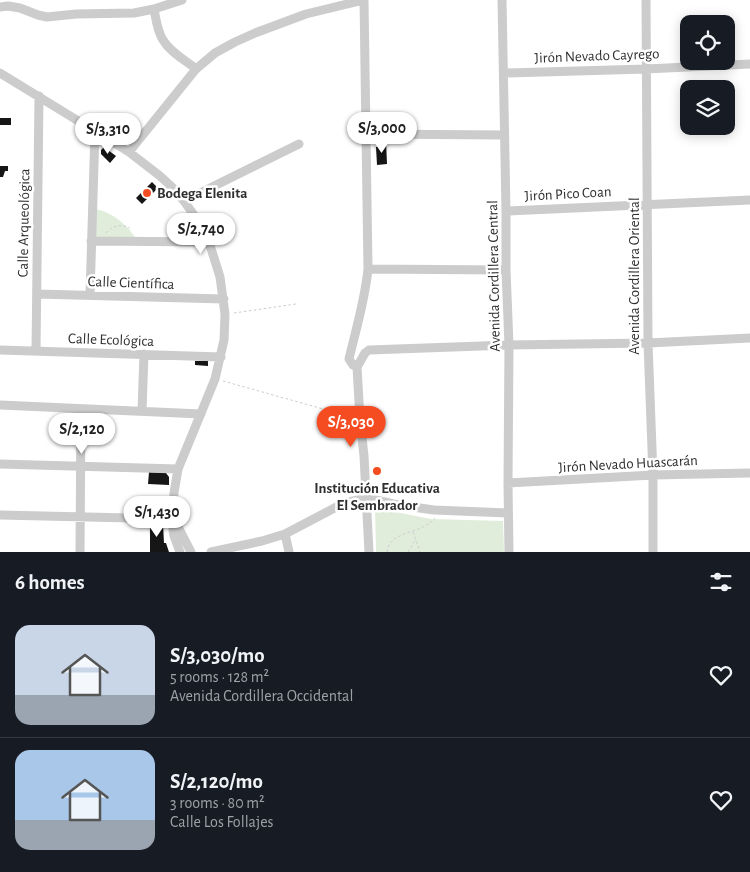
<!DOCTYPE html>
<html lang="en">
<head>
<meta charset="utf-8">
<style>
	:root { --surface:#171b24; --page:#20242c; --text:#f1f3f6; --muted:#9ea1a6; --line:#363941; --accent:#f54d21 }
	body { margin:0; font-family:"Alegreya Sans",sans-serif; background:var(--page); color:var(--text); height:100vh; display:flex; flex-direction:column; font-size:19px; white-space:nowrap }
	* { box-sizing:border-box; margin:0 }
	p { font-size:16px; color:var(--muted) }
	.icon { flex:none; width:28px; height:28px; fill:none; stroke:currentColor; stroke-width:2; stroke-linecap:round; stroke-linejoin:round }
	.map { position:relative; height:552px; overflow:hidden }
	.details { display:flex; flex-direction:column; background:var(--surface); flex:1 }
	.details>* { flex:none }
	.controls { position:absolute; left:680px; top:15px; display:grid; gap:10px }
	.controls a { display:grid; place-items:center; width:55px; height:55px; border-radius:10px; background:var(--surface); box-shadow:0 2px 12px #0003; font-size:25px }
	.price { position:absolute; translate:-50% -42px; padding:0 11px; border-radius:18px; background:#fff; color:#222; font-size:16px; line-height:32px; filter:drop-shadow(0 1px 2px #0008) }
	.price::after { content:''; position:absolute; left:50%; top:30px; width:15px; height:11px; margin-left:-8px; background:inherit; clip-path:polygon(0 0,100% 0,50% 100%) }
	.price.on { background:var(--accent); color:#fff }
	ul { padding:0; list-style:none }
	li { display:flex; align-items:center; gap:15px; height:125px; padding:0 15px }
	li+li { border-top:1px solid var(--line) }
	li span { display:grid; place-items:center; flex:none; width:140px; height:100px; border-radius:15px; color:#555 }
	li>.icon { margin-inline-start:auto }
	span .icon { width:60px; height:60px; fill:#fffc; stroke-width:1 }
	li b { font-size:21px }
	h2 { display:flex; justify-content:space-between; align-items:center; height:60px; padding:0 15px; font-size:21px }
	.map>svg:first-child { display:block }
</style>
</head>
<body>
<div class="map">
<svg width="750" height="552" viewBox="0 0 750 552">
	<rect width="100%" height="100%" fill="#fff"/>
	<path fill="#e0eddb" d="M96,209C113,213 127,224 136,239L95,237Z
		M375,508L431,519L503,521L504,552H376Z"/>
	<path fill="#161616" d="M0,118H11V125H0Z
		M381,141H386L387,164L377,165L376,147L381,146Z
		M104,147L116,156L110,163L101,154V150Z
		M0,166H8V171H5L3,177H0Z
		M152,182L158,188L142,204L136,198Z
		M195,361H208V366L195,365Z
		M149,472L166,473L169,477V485L148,484Z
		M150,521H159L163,524L164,543H166L169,552H150Z"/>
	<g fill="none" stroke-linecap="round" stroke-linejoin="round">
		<path stroke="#ccc" stroke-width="1" stroke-dasharray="2.5 2.5" stroke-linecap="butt" d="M106,233C113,225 120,224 130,228
			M234,313L296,304
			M223,381L352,417
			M413,532L420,552
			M387,552C388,549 388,546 390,544C398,531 424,532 435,518
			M408,552L416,539"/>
		<path stroke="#ccc" stroke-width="9" d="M502,0L506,211V270L509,345L508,483L509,552
			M646,0L648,343L653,475V552
			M0,7L8,6L20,8L38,15L47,17L76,14L134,13L154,9L182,0
			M154,9C156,19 157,31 163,40C170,52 185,60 196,69
			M0,73L129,152L160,176L174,189L184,201L196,218L209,242L220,277L225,314L224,340L215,379L178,469L174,493L173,530L174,536L180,552
			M504,73L646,69L750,64
			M366,134L504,135
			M129,152L196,69L215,53L235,42L255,33L306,14L364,0
			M184,201L299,144
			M506,211L750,200
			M91,241L209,242
			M368,269L506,270
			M37,294L224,299
			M90,295L95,131
			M0,350L221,357
			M36,351L39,96
			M357,367L353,365L349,359C356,329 365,300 368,269L364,0
			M0,405L201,414
			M142,411L144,354
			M0,464L178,469
			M508,483L653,475L750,473
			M0,515L174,519
			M174,519L191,552
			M285,534L289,552
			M80,552L81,409
			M211,552L262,541L285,534L344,503L367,498L398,505L434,510L508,513
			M369,552L364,456L360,419L357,367L365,353L369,350L509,345L648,343L750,338"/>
	</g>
	<g fill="#f54d21" stroke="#fff" stroke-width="2">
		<circle cx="147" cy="193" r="5"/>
		<circle cx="377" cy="471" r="5"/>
	</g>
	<g text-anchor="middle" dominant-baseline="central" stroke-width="5" stroke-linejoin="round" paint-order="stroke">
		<g font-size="15" fill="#2f2f2f" stroke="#fff">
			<text transform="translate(597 56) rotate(-2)">Jirón Nevado Cayrego</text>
			<text transform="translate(568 194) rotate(-3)">Jirón Pico Coan</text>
			<text transform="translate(24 223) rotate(-89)">Calle Arqueológica</text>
			<text transform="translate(494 276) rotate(-91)">Avenida Cordillera Central</text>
			<text transform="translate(634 276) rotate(-90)">Avenida Cordillera Oriental</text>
			<text transform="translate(131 283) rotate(2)">Calle Científica</text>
			<text transform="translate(111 340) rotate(2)">Calle Ecológica</text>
			<text transform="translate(628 464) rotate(-3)">Jirón Nevado Huascarán</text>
		</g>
		<g font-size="15" font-weight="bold" fill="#2f2f2f" stroke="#fff" text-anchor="start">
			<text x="157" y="193">Bodega Elenita</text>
			<text x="377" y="488" text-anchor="middle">Institución Educativa<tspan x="377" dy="17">El Sembrador</tspan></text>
		</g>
	</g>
</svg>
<div class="controls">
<a><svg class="icon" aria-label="locate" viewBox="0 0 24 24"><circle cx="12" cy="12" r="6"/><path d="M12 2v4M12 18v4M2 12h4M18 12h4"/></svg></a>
<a><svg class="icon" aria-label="layers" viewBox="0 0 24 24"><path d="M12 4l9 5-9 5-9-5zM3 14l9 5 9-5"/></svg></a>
</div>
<b class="price" style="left:382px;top:154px">S/3,000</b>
<b class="price" style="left:108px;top:155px">S/3,310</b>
<b class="price" style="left:201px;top:255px">S/2,740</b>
<b class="price on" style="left:351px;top:448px">S/3,030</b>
<b class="price" style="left:82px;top:455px">S/2,120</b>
<b class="price" style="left:157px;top:538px">S/1,430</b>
</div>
<section class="details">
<h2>6 homes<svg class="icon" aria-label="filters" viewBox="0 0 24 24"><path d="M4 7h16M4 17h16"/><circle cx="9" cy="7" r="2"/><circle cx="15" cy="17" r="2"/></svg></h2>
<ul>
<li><span style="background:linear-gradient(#c9d6e8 70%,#9aa5b1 0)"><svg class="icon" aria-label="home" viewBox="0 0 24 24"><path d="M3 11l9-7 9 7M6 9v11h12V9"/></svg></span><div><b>S/3,030/mo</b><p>5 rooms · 128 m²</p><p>Avenida Cordillera Occidental</p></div><svg class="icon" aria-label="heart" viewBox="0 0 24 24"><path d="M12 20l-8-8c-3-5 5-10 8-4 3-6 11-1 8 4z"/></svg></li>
<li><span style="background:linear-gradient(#a9c7e8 70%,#9aa5b1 0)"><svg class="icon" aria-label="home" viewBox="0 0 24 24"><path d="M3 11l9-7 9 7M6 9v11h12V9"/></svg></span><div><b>S/2,120/mo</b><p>3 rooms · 80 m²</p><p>Calle Los Follajes</p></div><svg class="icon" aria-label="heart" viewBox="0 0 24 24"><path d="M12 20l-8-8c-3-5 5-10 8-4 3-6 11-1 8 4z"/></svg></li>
</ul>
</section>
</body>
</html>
